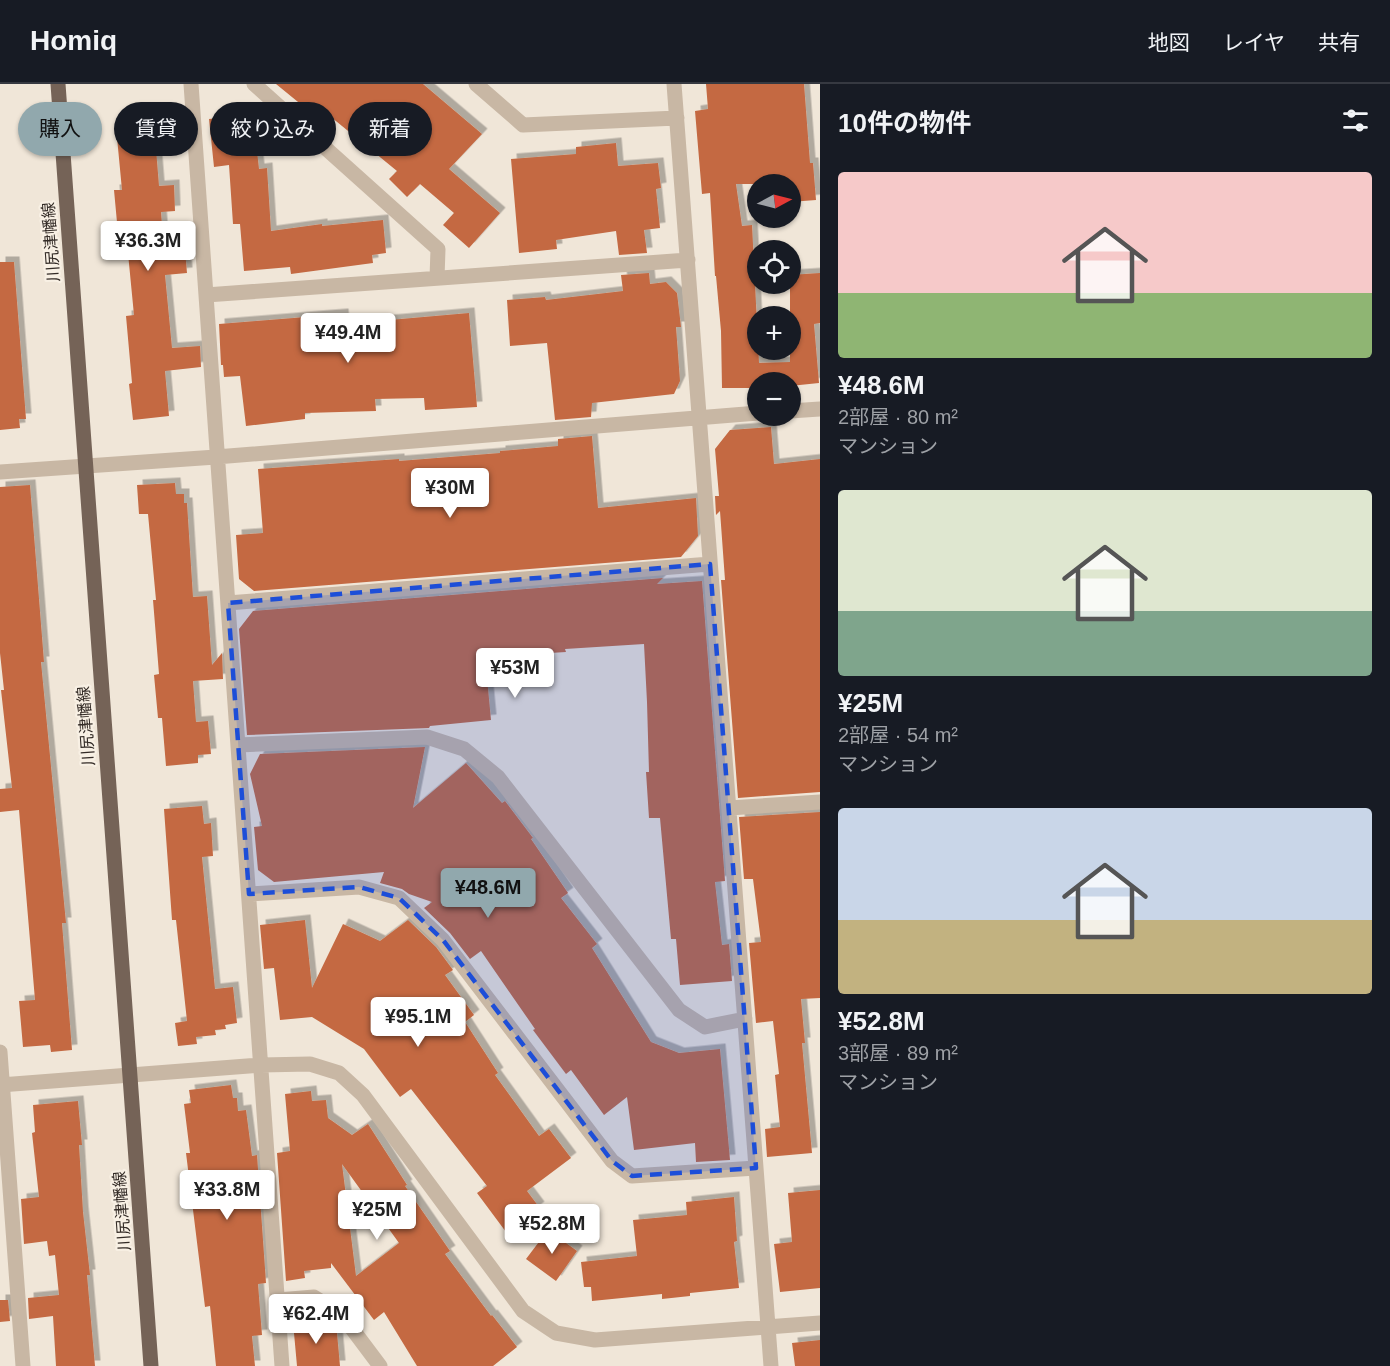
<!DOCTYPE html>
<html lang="ja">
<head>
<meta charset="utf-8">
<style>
	:root { --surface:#171b24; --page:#20242c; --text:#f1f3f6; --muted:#9ea1a6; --line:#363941; --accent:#91a8ad }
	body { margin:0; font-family:Helvetica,"Noto Sans JP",sans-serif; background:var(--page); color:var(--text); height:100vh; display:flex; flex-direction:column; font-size:22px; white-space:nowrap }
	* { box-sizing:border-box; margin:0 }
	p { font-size:20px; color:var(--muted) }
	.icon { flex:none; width:33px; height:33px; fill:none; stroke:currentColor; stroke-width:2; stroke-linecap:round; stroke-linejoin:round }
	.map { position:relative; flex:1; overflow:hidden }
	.sheet { display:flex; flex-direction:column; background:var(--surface); width:570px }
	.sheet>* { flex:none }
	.banner { position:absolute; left:18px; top:18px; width:570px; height:54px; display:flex; gap:12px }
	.needle { width:39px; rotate:83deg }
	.tools { position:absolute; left:747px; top:90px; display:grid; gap:12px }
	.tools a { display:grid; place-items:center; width:54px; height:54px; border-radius:50%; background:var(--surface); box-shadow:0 2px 4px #0004; font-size:30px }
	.price { position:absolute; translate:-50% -51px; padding:0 14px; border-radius:6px; background:#fff; color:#222; font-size:20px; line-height:39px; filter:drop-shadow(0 2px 3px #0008) }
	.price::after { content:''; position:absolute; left:50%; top:36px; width:18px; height:14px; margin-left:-9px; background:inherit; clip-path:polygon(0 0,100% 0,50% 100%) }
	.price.current { background:var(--accent); color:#111 }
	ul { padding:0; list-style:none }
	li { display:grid; align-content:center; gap:12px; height:318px; padding:0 18px }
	li span { display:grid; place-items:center; height:186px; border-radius:6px; color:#555 }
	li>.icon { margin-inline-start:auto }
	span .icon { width:108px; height:108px; fill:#fffc; stroke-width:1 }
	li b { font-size:26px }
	h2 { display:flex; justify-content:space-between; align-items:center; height:72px; padding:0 18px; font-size:26px }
	.chip { padding:0 21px; border-radius:27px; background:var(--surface); box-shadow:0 2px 4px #0004; font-size:21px; line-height:54px }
	.chip.current { background:var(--accent); color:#111 }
	header { display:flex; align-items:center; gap:36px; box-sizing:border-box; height:84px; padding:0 30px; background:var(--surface); border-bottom:2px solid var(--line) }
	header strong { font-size:28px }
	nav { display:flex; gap:33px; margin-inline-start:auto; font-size:21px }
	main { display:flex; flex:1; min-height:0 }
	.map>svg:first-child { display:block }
</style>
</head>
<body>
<header>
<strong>Homiq</strong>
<nav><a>地図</a><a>レイヤ</a><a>共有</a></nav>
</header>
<main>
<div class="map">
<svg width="820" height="1282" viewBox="0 0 820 1282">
	<defs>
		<filter id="shadow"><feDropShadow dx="5.5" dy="-5.5" stdDeviation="0" flood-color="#0004"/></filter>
	</defs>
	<rect width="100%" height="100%" fill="#f0e6d8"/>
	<path fill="#c46942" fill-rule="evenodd" filter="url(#shadow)" d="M276,0H423L482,50L449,85L500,129L469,164L443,141L454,129L420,100L407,113L389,95L397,87L320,24L314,31Z
		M706,0H804L810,79H813L816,116L790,118V100H736L742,142L752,141L759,279L790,278V191L820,189V239L814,240L819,299L790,302V298H758V304H722L721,247L716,192H715L710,109L702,110L695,27L708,25Z
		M253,31L259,85L267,84L271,147L322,140V142L383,136L386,169L372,171L373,179L291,190L290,183L244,187L240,140H233L229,81L214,83L209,35Z
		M154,40L159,102L174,101L175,127L161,128L164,168L185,166L187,189L165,191L172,264L200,262L201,283L165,287L169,332L133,336L129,300L132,299L126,232L134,231L127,159L119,160L114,106H122L116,43Z
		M616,59L618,82L658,79L661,104L656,105L660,144L644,146L647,169L619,171L616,147L556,156L557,165L519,169L511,75L576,70V63Z
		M0,178H14L26,335H19L20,344L0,346Z
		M649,189L650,200L666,198L677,209L681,243H676L680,297L674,310L592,319L591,333L555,336L547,259L510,262L507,216L545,213L546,216L623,207L621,191Z
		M469,229L477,323L425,326L424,314L375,315L376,327L305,329V335L246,342L240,292L224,293L223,281H221L219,240L343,230L344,240Z
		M771,343L774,380L820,375V708L738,714L721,496H725L720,427L716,431L715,412H719L715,365L730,346Z
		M592,352L598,424L696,414L698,452L681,473L254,507L239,495L236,451L263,449L258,385L399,375V377L500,369V367L558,362V355Z
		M175,399L176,410H184V419H187L193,513L207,512L212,581L222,569L223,595L193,597L196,638L208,637L211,670L198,671V679L166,682L162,634H158L154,591L159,590L153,516H156L148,430H139L137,401Z
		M30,401L44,578H41L66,839H62L72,966L51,968L50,961L23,963L19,917L35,916L19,726L0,728V705L12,704L1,606H4L0,569V403Z
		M663,494L657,500L702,497L725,797L715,798L722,861L729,860L732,897L680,901L676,855H671L660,734H649L646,688H649L647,618L644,560L565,565L566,568L485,573L491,636L430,642L429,644L247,651L239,545L253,527Z
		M425,663L413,724L466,679L502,719L505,717L533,754L531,755L568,809L561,814L597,860L592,864L651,958L679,969L720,965L730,1076L696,1078L695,1059L634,1066L627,1013L604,1031L571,986L566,990L533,946L535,945L481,867L470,875L450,849L424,824L432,818L409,810L402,805L380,799L384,788L274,798L258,786L254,743L262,742L250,690L260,670Z
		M202,722L204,740L211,739L213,772L202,773L215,905L233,903L237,939L225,941L226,945L215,946L216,951L196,953L197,960L178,962L175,939L187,937L176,836H172L164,725Z
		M820,728V914L801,915L805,959H802L812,1069L767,1073L765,1045L780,1043L775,991L779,990L773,937L756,939L749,859L761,858L753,795H744L739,733Z
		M305,836L312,904L343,840L380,857L408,836L436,863L453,886L445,891L474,931L465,938L498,989L495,991L539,1052L549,1045L571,1074L527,1107L539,1123L506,1148L477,1109L487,1102L411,1005L400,1013L364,965L312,933L280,936L274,884L264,885L260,841Z
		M231,1001L233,1014H237L238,1027L246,1026L252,1072L257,1071L266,1199L258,1200L262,1251L252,1252L255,1282H216L210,1222L205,1223L186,1069H190L184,1020L191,1019L189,1006Z
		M311,1007L312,1017L326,1016L328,1034L352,1051L368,1040L407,1101L405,1102L450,1167L445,1170L491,1232L492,1231L517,1263L493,1282H417L384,1228L374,1236L331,1179V1184L304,1187L305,1194L286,1197L277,1069L290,1067L285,1010ZM342,1080L399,1159L356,1192Z
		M78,1017L82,1061H79L83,1128L90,1191H87L95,1282H56L53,1232L29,1235L28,1214L59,1211L55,1171L49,1172L47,1157L24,1160L21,1115L39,1113L32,1049L35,1048L33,1021Z
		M820,1106V1204L780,1208L774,1160L792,1158L788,1109Z
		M734,1113L737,1157L734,1158L739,1204L690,1209V1212L662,1215V1210L592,1217L591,1203H584L581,1178L637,1172L633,1136L687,1131L686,1118Z
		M548,1146L577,1167L556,1197L526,1175Z
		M0,1216H8L10,1237L0,1238Z
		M315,1236L337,1249L340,1282H297L293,1238Z
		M820,1256V1282H795L792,1259Z"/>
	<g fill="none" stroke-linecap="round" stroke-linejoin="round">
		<path stroke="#c8b7a4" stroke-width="15" d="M191,0L282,1282
			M254,0L438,165L437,194
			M476,0L523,41L677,34
			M674,0L771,1282
			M206,211L688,176
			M790,327L820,325
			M0,388L216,373L758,329
			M228,519L710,480
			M238,661L427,653L464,665L498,693L679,926L705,943L745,935
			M729,724L820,718
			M249,810L359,803L399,814L443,856L612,1077L632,1092L756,1084
			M0,968L23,1282
			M0,1001L261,981L310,980L339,989L363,1011L523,1227L556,1249L595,1256L820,1239
			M278,1216L314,1213L341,1230L380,1282"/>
		<path stroke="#756357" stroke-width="15" d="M58,0L151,1282"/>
	</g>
	<path fill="#1d4ed8" fill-opacity="0.2" stroke="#1d4ed8" stroke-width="4.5" stroke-dasharray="12 8" stroke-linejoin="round" d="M710,480L756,1084L632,1092L612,1077L443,856L399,814L359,803L249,810L228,519Z"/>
	<g text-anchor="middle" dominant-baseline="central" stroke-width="4.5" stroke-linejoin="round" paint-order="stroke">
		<g font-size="16" fill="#332b26" stroke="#f8f0e4">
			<text transform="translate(51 158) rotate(-94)">川尻津幡線</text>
			<text transform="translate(86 642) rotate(-94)">川尻津幡線</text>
			<text transform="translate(122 1127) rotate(-94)">川尻津幡線</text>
		</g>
	</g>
</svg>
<div class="tools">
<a><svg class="needle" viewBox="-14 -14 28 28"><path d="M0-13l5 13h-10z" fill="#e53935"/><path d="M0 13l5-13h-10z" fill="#9ea1a6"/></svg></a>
<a><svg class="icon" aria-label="locate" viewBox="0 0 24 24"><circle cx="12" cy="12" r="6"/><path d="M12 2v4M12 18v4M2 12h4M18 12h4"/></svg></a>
<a>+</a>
<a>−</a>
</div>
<b class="price" style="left:148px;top:188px">¥36.3M</b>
<b class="price" style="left:348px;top:280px">¥49.4M</b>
<b class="price" style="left:450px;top:435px">¥30M</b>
<b class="price" style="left:515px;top:615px">¥53M</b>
<b class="price current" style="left:488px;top:835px">¥48.6M</b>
<b class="price" style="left:418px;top:964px">¥95.1M</b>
<b class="price" style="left:227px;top:1137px">¥33.8M</b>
<b class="price" style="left:377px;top:1157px">¥25M</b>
<b class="price" style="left:552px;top:1171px">¥52.8M</b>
<b class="price" style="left:316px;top:1261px">¥62.4M</b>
<div class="banner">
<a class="chip current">購入</a>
<a class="chip">賃貸</a>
<a class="chip">絞り込み</a>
<a class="chip">新着</a>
</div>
</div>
<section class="sheet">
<h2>10件の物件<svg class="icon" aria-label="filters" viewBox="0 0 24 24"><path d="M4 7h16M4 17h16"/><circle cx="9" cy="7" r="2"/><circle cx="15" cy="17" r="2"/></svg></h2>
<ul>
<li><span style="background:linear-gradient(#f6c9c9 65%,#8fb573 0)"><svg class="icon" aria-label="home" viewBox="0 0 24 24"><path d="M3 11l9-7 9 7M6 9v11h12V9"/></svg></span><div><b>¥48.6M</b><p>2部屋 · 80 m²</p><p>マンション</p></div></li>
<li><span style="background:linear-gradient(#dfe7d0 65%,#7fa58c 0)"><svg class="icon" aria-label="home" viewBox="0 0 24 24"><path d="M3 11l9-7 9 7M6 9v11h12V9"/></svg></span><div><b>¥25M</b><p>2部屋 · 54 m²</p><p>マンション</p></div></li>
<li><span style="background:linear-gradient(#c9d6e8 60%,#c2b280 0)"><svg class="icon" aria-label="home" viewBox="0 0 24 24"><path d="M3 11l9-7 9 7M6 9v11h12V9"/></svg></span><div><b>¥52.8M</b><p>3部屋 · 89 m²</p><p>マンション</p></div></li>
</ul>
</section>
</main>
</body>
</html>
